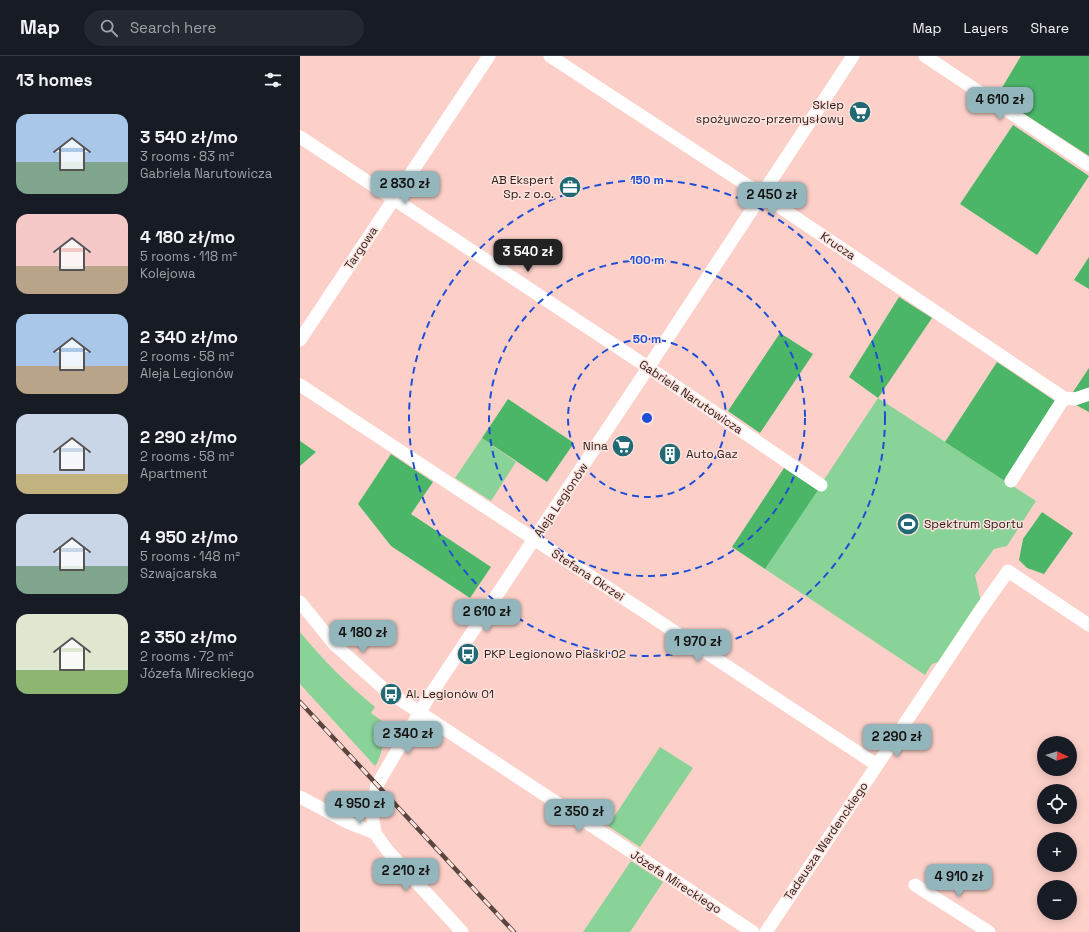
<!DOCTYPE html>
<html lang="en">
<head>
<meta charset="utf-8">
<style>
	:root { --surface:#171b24; --page:#242831; --text:#f1f3f6; --muted:#9ea1a6; --line:#363941; --accent:#93b5bc }
	body { margin:0; font-family:"Space Grotesk",sans-serif; background:var(--page); color:var(--text); height:100vh; display:flex; flex-direction:column; font-size:15px; white-space:nowrap }
	* { box-sizing:border-box; margin:0 }
	p { font-size:13px; color:var(--muted) }
	.icon { flex:none; width:22px; height:22px; fill:none; stroke:currentColor; stroke-width:2; stroke-linecap:round; stroke-linejoin:round }
	.map { position:relative; flex:1; overflow:hidden }
	.side { display:flex; flex-direction:column; background:var(--surface); width:300px }
	.side>* { flex:none }
	.needle { width:26px; rotate:95deg }
	.buttons { position:absolute; left:737px; top:680px; display:grid; gap:8px }
	.buttons a { display:grid; place-items:center; width:40px; height:40px; border-radius:50%; background:var(--surface); box-shadow:0 2px 10px #0003; font-size:20px }
	.price { position:absolute; translate:-50% -34px; padding:0 9px; border-radius:8px; background:var(--accent); color:#111; font-size:13px; line-height:26px; filter:drop-shadow(0 1px 2px #0008) }
	.price::after { content:''; position:absolute; left:50%; top:24px; width:12px; height:9px; margin-left:-6px; background:inherit; clip-path:polygon(0 0,100% 0,50% 100%) }
	.price.on { background:#222; color:#fff }
	ul { padding:0; list-style:none }
	li { display:flex; align-items:center; gap:12px; height:100px; padding:0 16px }
	li span { display:grid; place-items:center; flex:none; width:112px; height:80px; border-radius:12px; color:#555 }
	li>.icon { margin-inline-start:auto }
	span .icon { width:48px; height:48px; fill:#fffc; stroke-width:1 }
	li b { font-size:17px }
	h2 { display:flex; justify-content:space-between; align-items:center; height:48px; padding:0 16px; font-size:17px }
	header { display:flex; align-items:center; gap:24px; box-sizing:border-box; height:56px; padding:0 20px; background:var(--surface); border-bottom:1px solid var(--line) }
	header strong { font-size:19px }
	nav { display:flex; gap:22px; margin-inline-start:auto; font-size:14px }
	.search { width:280px; height:36px; background:var(--page); display:flex; align-items:center; gap:10px; box-sizing:border-box; padding:0 14px; border-radius:22px; color:var(--muted); font-size:15px }
	main { display:flex; flex:1; min-height:0 }
	.map>svg:first-child { display:block }
</style>
</head>
<body>
<header>
<strong>Map</strong>
<div class="search"><svg class="icon" aria-label="search" viewBox="0 0 24 24"><circle cx="10" cy="10" r="6"/><path d="M15 15l6 6"/></svg>Search here</div>
<nav><a>Map</a><a>Layers</a><a>Share</a></nav>
</header>
<main>
<section class="side">
<h2>13 homes<svg class="icon" aria-label="filters" viewBox="0 0 24 24"><path d="M4 7h16M4 17h16"/><circle cx="9" cy="7" r="2"/><circle cx="15" cy="17" r="2"/></svg></h2>
<ul>
<li><span style="background:linear-gradient(#a9c7e8 60%,#7fa58c 0)"><svg class="icon" aria-label="home" viewBox="0 0 24 24"><path d="M3 11l9-7 9 7M6 9v11h12V9"/></svg></span><div><b>3 540 zł/mo</b><p>3 rooms · 83 m²</p><p>Gabriela Narutowicza</p></div></li>
<li><span style="background:linear-gradient(#f6c9c9 65%,#b9a48a 0)"><svg class="icon" aria-label="home" viewBox="0 0 24 24"><path d="M3 11l9-7 9 7M6 9v11h12V9"/></svg></span><div><b>4 180 zł/mo</b><p>5 rooms · 118 m²</p><p>Kolejowa</p></div></li>
<li><span style="background:linear-gradient(#a9c7e8 65%,#b9a48a 0)"><svg class="icon" aria-label="home" viewBox="0 0 24 24"><path d="M3 11l9-7 9 7M6 9v11h12V9"/></svg></span><div><b>2 340 zł/mo</b><p>2 rooms · 58 m²</p><p>Aleja Legionów</p></div></li>
<li><span style="background:linear-gradient(#c9d6e8 75%,#c2b280 0)"><svg class="icon" aria-label="home" viewBox="0 0 24 24"><path d="M3 11l9-7 9 7M6 9v11h12V9"/></svg></span><div><b>2 290 zł/mo</b><p>2 rooms · 58 m²</p><p>Apartment</p></div></li>
<li><span style="background:linear-gradient(#c9d6e8 65%,#7fa58c 0)"><svg class="icon" aria-label="home" viewBox="0 0 24 24"><path d="M3 11l9-7 9 7M6 9v11h12V9"/></svg></span><div><b>4 950 zł/mo</b><p>5 rooms · 148 m²</p><p>Szwajcarska</p></div></li>
<li><span style="background:linear-gradient(#dfe7d0 70%,#8fb573 0)"><svg class="icon" aria-label="home" viewBox="0 0 24 24"><path d="M3 11l9-7 9 7M6 9v11h12V9"/></svg></span><div><b>2 350 zł/mo</b><p>2 rooms · 72 m²</p><p>Józefa Mireckiego</p></div></li>
</ul>
</section>
<div class="map">
<svg width="789" height="876" viewBox="0 0 789 876">
	<rect width="100%" height="100%" fill="#fcd0c8"/>
	<path fill="#8ad398" d="M578,342L736,445L707,490L694,493L675,519L681,546L642,605L632,608L625,619L465,513Z
		M182,382L216,406L191,445L155,422Z
		M0,576C23,604 47,628 75,651L71,657L83,666L80,675L85,683C81,692 81,703 75,710L0,628Z
		M360,691L393,712L340,791L308,770Z
		M331,805L363,826L330,876H283Z"/>
	<path fill="#4bb568" d="M721,0H789V100L697,40Z
		M713,69L789,120L737,199L660,148Z
		M789,201V233L774,224Z
		M599,241L632,262L578,342L549,321Z
		M480,277L513,298L460,377L428,355Z
		M697,306L755,345L705,425L645,386Z
		M789,312V335L773,336Z
		M208,343L274,387L247,426L182,382Z
		M789,344V356L776,349Z
		M0,385L16,396L0,410Z
		M91,398L133,426L111,458L191,511L170,542L91,490L58,448Z
		M484,412L518,434L465,513L432,491Z
		M742,456L773,477L744,518L727,512L719,504L723,483Z"/>
	<g fill="none" stroke-linecap="round" stroke-linejoin="round">
		<path stroke="#fff" stroke-width="13" d="M250,0L462,139L764,342
			M625,0L789,109
			M0,81L349,312L521,429
			M0,284L189,0
			M0,329L577,709
			M711,425L764,342L775,343L789,338
			M0,546L34,588L84,633L453,876
			M0,741L49,767L75,777
			M615,829L689,876
			M162,876L87,794L75,777L72,757L77,729L127,644L340,324L553,0
			M466,876L679,556L708,515L789,569"/>
		<g stroke="#5b4541" stroke-width="4.5">
			<path id="rail" d="M0,646L214,876"/>
		</g>
		<use href="#rail" stroke="#fde2dd" stroke-width="3" stroke-dasharray="9" stroke-linecap="butt"/>
	</g>
	<g fill="none" stroke="#1d4ed8" stroke-width="2" stroke-dasharray="7 5">
		<circle cx="347" cy="362" r="79"/>
		<circle cx="347" cy="362" r="158"/>
		<circle cx="347" cy="362" r="238"/>
	</g>
	<defs>
		<g id="supermarket-disc" transform="scale(1.15)"><circle r="9.5" fill="#206975" stroke="#fde2dd"/><path d="M-6-5.5h2.5l.6 2H6L4.5 2H-2.5L-4.4-4H-6ZM-1.5 3.2a1.3 1.3 0 1 0 .1 0ZM3 3.2a1.3 1.3 0 1 0 .1 0Z" fill="#fff"/></g>
		<g id="office-disc" transform="scale(1.15)"><circle r="9.5" fill="#206975" stroke="#fde2dd"/><path d="M-6-3h4V-5.5h4V-3h4V5H-6ZM-1-4.5V-3h2v-1.5ZM-6 0V1H6V0Z" fill="#fff"/></g>
		<g id="building-disc" transform="scale(1.15)"><circle r="9.5" fill="#206975" stroke="#fde2dd"/><path d="M-4-6H4V6H1V3H-1V6H-4ZM-2.5-4.3h1.7v1.8h-1.7ZM.8-4.3h1.7v1.8H.8ZM-2.5-1h1.7V.8h-1.7ZM.8-1h1.7V.8H.8Z" fill="#fff"/></g>
		<g id="stadium-disc" transform="scale(1.15)"><circle r="9.5" fill="#206975" stroke="#fde2dd"/><path d="M0-5a6.5 5 0 1 0 0 10a6.5 5 0 1 0 0-10ZM-3.5-1.8h7v3.6h-7Z" fill="#fff"/></g>
		<g id="bus-disc" transform="scale(1.15)"><circle r="9.5" fill="#206975" stroke="#fde2dd"/><path d="M-5-6H5V4H4V6H2V4H-2V6H-4V4H-5ZM-3.5-4V0h7V-4ZM-3.5 1.2v1.5H-2V1.2ZM2 1.2v1.5H3.5V1.2Z" fill="#fff"/></g>
	</defs>
	<g fill-rule="evenodd">
		<use href="#supermarket-disc" x="560" y="56"/>
		<use href="#office-disc" x="270" y="131"/>
		<use href="#supermarket-disc" x="323" y="390"/>
		<use href="#building-disc" x="370" y="398"/>
		<use href="#stadium-disc" x="608" y="468"/>
		<use href="#bus-disc" x="168" y="598"/>
		<use href="#bus-disc" x="91" y="638"/>
	</g>
	<g text-anchor="middle" dominant-baseline="central" stroke-width="3" stroke-linejoin="round" paint-order="stroke">
		<g font-size="12" fill="#31201e" stroke="#fde2dd" text-anchor="start">
			<text x="544" y="49" text-anchor="end">Sklep<tspan x="544" dy="14">spożywczo-przemysłowy</tspan></text>
			<text x="254" y="124" text-anchor="end">AB Ekspert<tspan x="254" dy="14">Sp. z o.o.</tspan></text>
			<text x="308" y="390" text-anchor="end">Nina</text>
			<text x="386" y="398">Auto Gaz</text>
			<text x="624" y="468">Spektrum Sportu</text>
			<text x="184" y="598">PKP Legionowo Piaski 02</text>
			<text x="106" y="638">Al. Legionów 01</text>
		</g>
		<g font-size="12" fill="#31201e" stroke="#fde2dd">
			<text transform="translate(538 190) rotate(34)">Krucza</text>
			<text transform="translate(61 192) rotate(-56)">Targowa</text>
			<text transform="translate(391 341) rotate(34)">Gabriela Narutowicza</text>
			<text transform="translate(261 444) rotate(-56)">Aleja Legionów</text>
			<text transform="translate(288 519) rotate(33)">Stefana Okrzei</text>
			<text transform="translate(526 785) rotate(-56)">Tadeusza Wardenckiego</text>
			<text transform="translate(376 826) rotate(33)">Józefa Mireckiego</text>
		</g>
	</g>
	<circle cx="347" cy="362" r="6" fill="#1d4ed8" stroke="#fde2dd" stroke-width="2"/>
	<g font-size="12" text-anchor="middle" font-weight="bold" fill="#1d4ed8" stroke="#fde2dd" stroke-width="3" stroke-linejoin="round" paint-order="stroke">
		<text x="347" y="128">150 m</text>
		<text x="347" y="208">100 m</text>
		<text x="347" y="287">50 m</text>
	</g>
</svg>
<div class="buttons">
<a><svg class="needle" viewBox="-14 -14 28 28"><path d="M0-13l5 13h-10z" fill="#e53935"/><path d="M0 13l5-13h-10z" fill="#9ea1a6"/></svg></a>
<a><svg class="icon" aria-label="locate" viewBox="0 0 24 24"><circle cx="12" cy="12" r="6"/><path d="M12 2v4M12 18v4M2 12h4M18 12h4"/></svg></a>
<a>+</a>
<a>−</a>
</div>
<b class="price" style="left:700px;top:65px">4 610 zł</b>
<b class="price" style="left:105px;top:149px">2 830 zł</b>
<b class="price" style="left:472px;top:160px">2 450 zł</b>
<b class="price on" style="left:228px;top:217px">3 540 zł</b>
<b class="price" style="left:187px;top:577px">2 610 zł</b>
<b class="price" style="left:63px;top:598px">4 180 zł</b>
<b class="price" style="left:398px;top:607px">1 970 zł</b>
<b class="price" style="left:108px;top:699px">2 340 zł</b>
<b class="price" style="left:597px;top:702px">2 290 zł</b>
<b class="price" style="left:60px;top:769px">4 950 zł</b>
<b class="price" style="left:279px;top:777px">2 350 zł</b>
<b class="price" style="left:106px;top:836px">2 210 zł</b>
<b class="price" style="left:659px;top:842px">4 910 zł</b>
</div>
</main>
</body>
</html>
